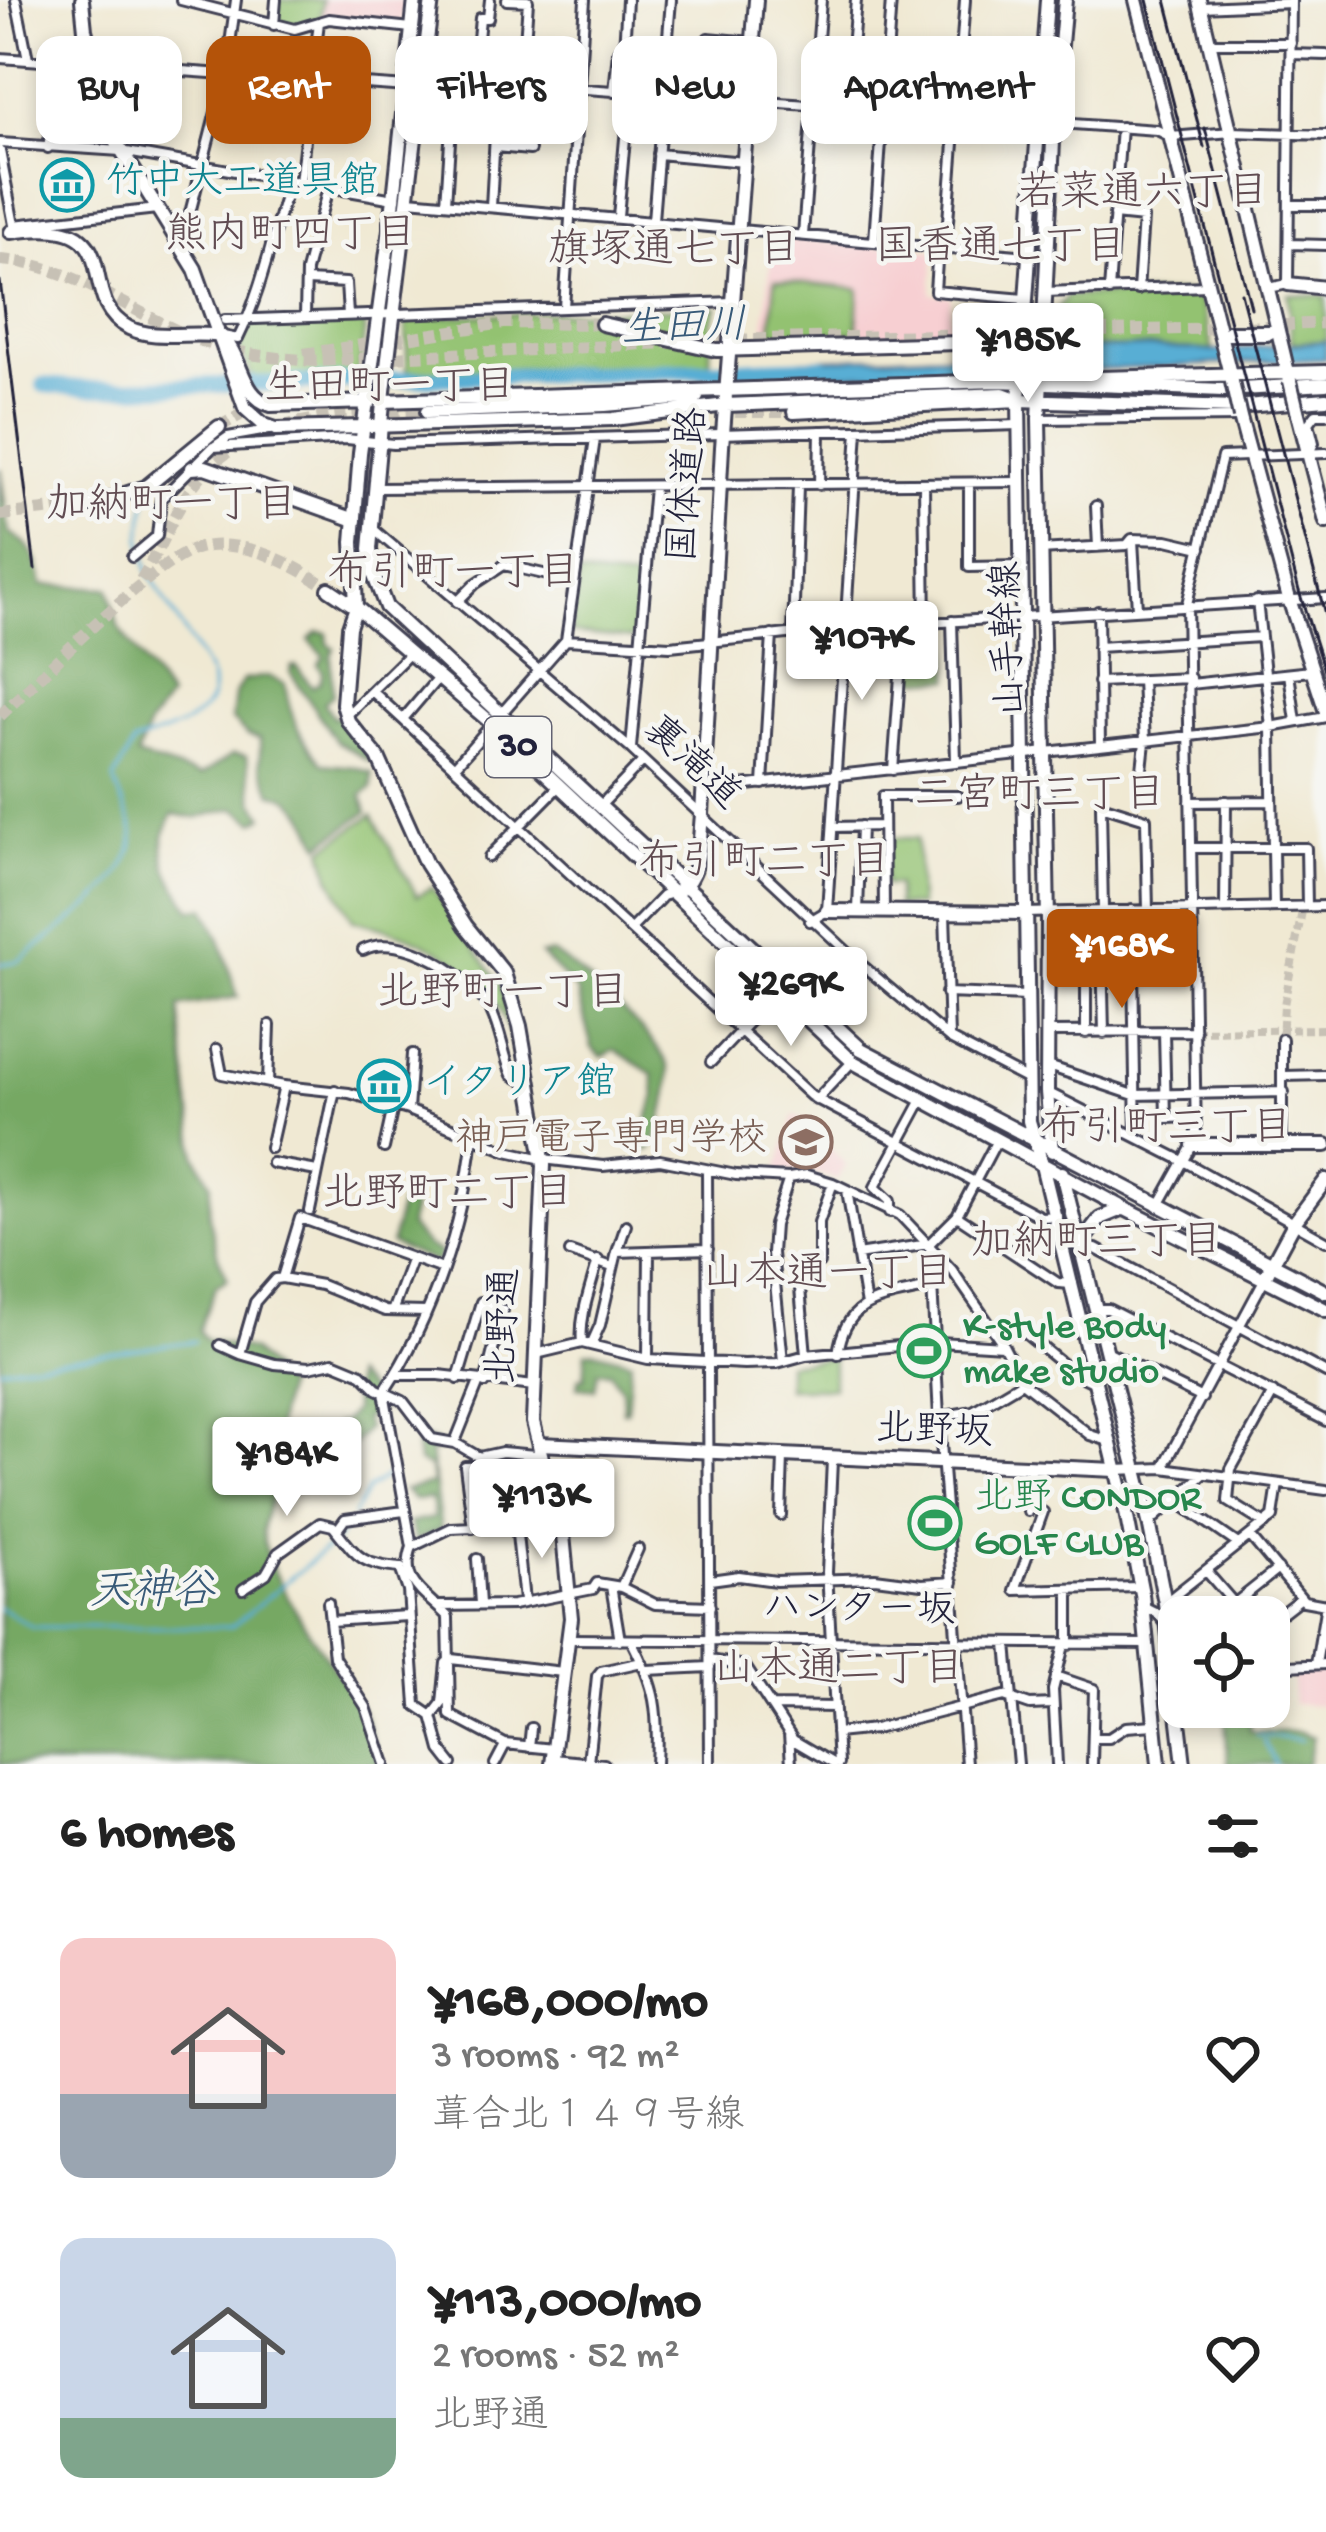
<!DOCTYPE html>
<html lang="en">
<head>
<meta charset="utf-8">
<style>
	:root { --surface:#fff; --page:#f6f6f6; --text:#222; --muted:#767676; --accent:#b45309 }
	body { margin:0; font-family:"Gochi Hand","Klee One",sans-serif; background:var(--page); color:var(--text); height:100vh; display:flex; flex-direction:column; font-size:45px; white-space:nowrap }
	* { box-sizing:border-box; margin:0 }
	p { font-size:39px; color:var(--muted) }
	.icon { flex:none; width:66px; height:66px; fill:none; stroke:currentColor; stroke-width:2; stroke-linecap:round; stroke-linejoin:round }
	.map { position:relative; height:1764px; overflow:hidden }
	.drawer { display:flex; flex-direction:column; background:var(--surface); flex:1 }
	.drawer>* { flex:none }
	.banner { position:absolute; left:36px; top:36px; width:1254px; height:108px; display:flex; gap:24px }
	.controls { position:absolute; left:1158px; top:1596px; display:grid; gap:24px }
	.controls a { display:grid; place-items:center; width:132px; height:132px; border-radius:24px; background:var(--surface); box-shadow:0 6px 18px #0003; font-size:60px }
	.price { position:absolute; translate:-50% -102px; padding:0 27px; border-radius:12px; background:#fff; color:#222; font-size:39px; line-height:78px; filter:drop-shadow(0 3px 6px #0008) }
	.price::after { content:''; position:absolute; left:50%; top:72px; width:36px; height:27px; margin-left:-18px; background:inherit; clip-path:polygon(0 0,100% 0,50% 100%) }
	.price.on { background:var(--accent); color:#fff }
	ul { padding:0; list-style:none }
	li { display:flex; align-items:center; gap:36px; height:300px; padding:0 60px }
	li span { display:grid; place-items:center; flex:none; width:336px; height:240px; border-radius:24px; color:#555 }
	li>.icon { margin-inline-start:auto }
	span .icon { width:144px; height:144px; fill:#fffc; stroke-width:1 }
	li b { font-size:51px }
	h2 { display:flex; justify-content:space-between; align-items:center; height:144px; padding:0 60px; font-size:51px }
	.chip { padding:0 42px; border-radius:24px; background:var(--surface); box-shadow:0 6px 18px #0003; font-size:42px; line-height:108px }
	.chip.on { background:var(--accent); color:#fff }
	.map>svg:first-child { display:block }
</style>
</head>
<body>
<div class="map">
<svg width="1326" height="1764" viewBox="0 0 1326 1764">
	<rect width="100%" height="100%" fill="#f6f6f2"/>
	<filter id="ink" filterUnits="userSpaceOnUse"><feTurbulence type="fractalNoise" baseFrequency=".00833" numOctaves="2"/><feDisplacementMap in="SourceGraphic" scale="24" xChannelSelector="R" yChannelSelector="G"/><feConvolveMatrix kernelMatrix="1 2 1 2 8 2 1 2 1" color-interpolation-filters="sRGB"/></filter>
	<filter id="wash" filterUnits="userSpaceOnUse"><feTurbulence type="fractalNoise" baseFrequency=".004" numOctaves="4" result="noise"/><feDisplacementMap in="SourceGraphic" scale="48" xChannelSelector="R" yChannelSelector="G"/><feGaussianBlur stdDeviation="2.7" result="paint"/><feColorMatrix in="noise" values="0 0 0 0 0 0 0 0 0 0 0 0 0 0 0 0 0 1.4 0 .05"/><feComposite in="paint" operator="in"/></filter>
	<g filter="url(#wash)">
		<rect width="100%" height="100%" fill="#f0e9d3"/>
		<path fill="#f7cfd2" d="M322,0H404L402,24L330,15L320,19Z
			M773,237L935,251L931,294L951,296L949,334L763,337Z
			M794,1115L805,1120L846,1165L837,1180L807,1170L776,1174Z
			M1326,1633V1705L1293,1704L1292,1672L1320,1669Z"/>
		<path fill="#93c271" stroke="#5a7256" stroke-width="3" d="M279,0H322L320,19L295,26L277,23Z
			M775,280L859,289L857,333L771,332Z
			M1192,292L1201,303L1213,351L1156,347L1056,349L1059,306L1068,296Z
			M1288,294L1326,296V341L1292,343Z
			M717,307L711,322L710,363L407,372L406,318Z
			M366,319L359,374L253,379L239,347L250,323Z
			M579,574L641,581L635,635L630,639L571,633Z
			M948,625L950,679L906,680L907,631L913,626Z
			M372,815L417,896L432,887L499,983L522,1064L518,1063C513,1048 510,1031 503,1016C479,960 409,932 353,920L330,877L323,849Z
			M886,838H917L919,906H897V885H885Z
			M833,1358V1388H787V1363Z
			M280,1443L329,1457L322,1480L274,1466Z"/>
		<path fill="#76a863" stroke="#4c654f" stroke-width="3" d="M0,468L9,533C33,543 38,561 42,585L109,588L118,626L169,698L149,725L137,756L200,776L233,754L247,756L254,801L264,816L255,822L235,808L196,818L173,814C151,850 170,879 191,909L205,908L221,942L238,997L179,1007L196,1156L211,1183L209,1215L218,1257L228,1279L216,1286L199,1330L205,1340L251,1350L285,1385L269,1467L279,1481C273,1497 261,1518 263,1534C267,1580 332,1664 358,1703C369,1720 373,1744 379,1764H0Z
			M318,632L327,633L328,644L334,648L331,656L333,695L324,703L334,718L340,717L370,756L369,761L336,741L290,672L291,667L296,666L312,687L320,682L323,672L318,665L324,656L309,640Z
			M268,676L285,684C290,718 300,738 323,764L355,767L372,773V788L362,795L367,812L320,845C309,821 301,798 272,793L260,764V739L247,735L232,720L235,694L243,680Z
			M552,953C578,967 660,1040 668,1066C673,1083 661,1133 651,1149L646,1150L641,1140L655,1098L653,1074L615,1050L602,1057L592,1048L577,991L541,955Z
			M400,1203L413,1207L409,1226L427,1246L441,1252L436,1263L391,1244Z
			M595,1351L631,1361L627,1411H623L622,1389L610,1372L598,1371L595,1389L578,1387L579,1378H584L586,1352Z
			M353,1376L377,1398L380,1410L364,1419L367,1428L349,1451L312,1449L317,1442L333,1441L336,1424L343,1422L353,1411Z
			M427,1439L450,1447L430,1452L441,1529L415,1541L409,1523L434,1518L431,1499L414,1500L404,1490L432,1484L430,1468L418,1462L416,1447Z
			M1248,1713L1250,1731L1300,1732L1313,1737L1307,1764H1228L1225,1718L1230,1714Z"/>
		<path fill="#58aed4" stroke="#3d6888" stroke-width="3" d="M1326,341V359L1055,372L1056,349L1156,347L1213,351Z
			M1005,352L1004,372L799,375L802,360Z"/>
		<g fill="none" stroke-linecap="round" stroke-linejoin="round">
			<path stroke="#58aed4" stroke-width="3" d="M0,964L19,961C53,933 138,882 133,832C131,816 118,796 114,779L134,743C165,732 225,718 210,674L148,572L141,538L146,502
				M0,1368L195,1341
				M353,1515L367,1490L391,1473
				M0,1608L32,1627H231L338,1539L348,1523
				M1256,1735L1301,1740
				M1264,1741L1276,1764"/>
			<path stroke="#58aed4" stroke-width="16" d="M986,361L1074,359
				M44,385L92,389L823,366"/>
		</g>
	</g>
	<g filter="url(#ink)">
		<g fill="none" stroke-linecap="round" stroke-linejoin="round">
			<path stroke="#c7c1b5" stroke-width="8" stroke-dasharray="8 4" stroke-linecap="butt" d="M1195,1031L1326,1029
				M1282,1039L1284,1005L1303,906"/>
			<path stroke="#c7c1b5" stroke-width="12" stroke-dasharray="12 6" stroke-linecap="butt" d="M0,260C70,264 126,309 189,336C230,354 272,358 316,361L725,340L1226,328
				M1246,327L1326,323
				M304,354L504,323L602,324
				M884,390L954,391
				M1010,392L1241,401L1326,391
				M686,397L810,393
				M717,412H794
				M219,427L249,410L276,405
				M0,515L91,505
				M141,580C159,551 171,518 190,490C245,412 342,415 427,412
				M0,716C37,680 156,558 199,548C243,537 295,564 329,589"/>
			<g stroke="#414052" stroke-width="14">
				<path id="street" d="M16,0L28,59
					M181,0L295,29L329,19L411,28
					M507,0L528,1L522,84
					M1202,7L1291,3
					M274,25L276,0
					M1211,43H1291
					M1291,54L1326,55
					M0,58L407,87L423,80L474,81L1157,130L1171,137L1232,132L1326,135
					M474,81L480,18H488L490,0
					M614,92L618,51L624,49L627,0
					M703,98L708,38L753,42
					M847,109L856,0
					M451,129L495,134L491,207
					M0,143L121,151L394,199
					M495,147L530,150
					M48,148L60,62
					M0,151L14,225L157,209
					M658,154L744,162
					M300,182L319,22
					M409,200L1028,256
					M446,203L454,80
					M1290,205H1326
					M1114,215L1143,218L1138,290
					M618,217L629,93
					M653,220L671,0
					M803,235L821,0
					M874,241L891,0
					M182,244L226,73L236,0
					M1289,244L1326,245
					M938,247L935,291L1024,299
					M946,247L965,0
					M306,281L346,283L348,315
					M1269,288L1288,284L1291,0
					M1109,291L1121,127
					M1045,292L1207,286
					M564,307L585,0
					M305,316L306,271L328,188
					M225,320L733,302
					M1223,335L1228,330H1277
					M223,336L238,339C263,288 272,235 290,181
					M1223,336H1267L1278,330
					M1039,419L1240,417
					M215,446L228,437L268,430
					M1309,453L1314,443L1309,423L1316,414H1326
					M924,483L926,622
					M969,483V567L1021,566
					M819,485L820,431
					M377,488L1019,482
					M1096,506L1098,547
					M372,528L631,749L856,960L950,1039L1028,1080
					M1133,540L1137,609
					M1040,550L1127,545L1132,539L1167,540L1201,548
					M132,557L157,536L161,499L213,447L347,439L393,444L1019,425
					M1257,601L1271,727L1274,907
					M457,602L475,584L504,565L574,581
					M1098,611L1100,745
					M952,621L956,761
					M793,633L798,486
					M566,640L670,646L846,628L1326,598
					M1098,647L1261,637
					M1289,674L1296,721
					M1098,682L1190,678
					M1190,684L1311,671
					M372,691L811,1096L1041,1217L1057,1216
					M347,715L409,654
					M403,719L438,678
					M631,748L654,487
					M456,765L566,640L595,439
					M893,770L904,624
					M763,784L772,635
					M1140,788L1145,742L1142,680
					M703,790L1271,727L1326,717
					M1190,802L1272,801
					M601,805L643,761
					M833,827L883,826
					M1191,848H1306L1307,906
					M489,857L559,786
					M1225,908L1226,801
					M1103,910L1101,805L1146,819L1148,910
					M1132,910L1136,1135
					M858,911L861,826
					M884,912L883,796H958
					M945,913L949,1037
					M1025,913L1326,906
					M810,921L827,911L858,430
					M631,929L663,896L674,893
					M1048,946H1102L1104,1033
					M1086,946V1033
					M363,950C401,930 473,977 491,1011C501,1031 503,1054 512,1075L530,1085
					M946,993L1027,996
					M814,1005L856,960
					M1164,1031L1166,1118L1196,1117
					M1046,1032L1195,1031
					M217,1049L222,1074L284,1086L349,1093L408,1110L507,1151L543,1159L603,1166L660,1160L736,1175L789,1178L807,1175L833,1183L900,1215L952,1270L1001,1341L1022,1382L1090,1435L1109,1441
					M711,1062L777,992
					M1048,1066L1134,1095L1284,1092
					M1284,1076L1326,1075
					M268,1083L270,1025
					M1047,1092L1187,1163L1326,1241
					M816,1100L852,1062
					M408,1110L412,1054
					M1282,1145V1039
					M270,1148L284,1086
					M384,1148L393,1107
					M272,1163L317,1171
					M707,1171L710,1764
					M847,1190L866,1305
					M1158,1207L1196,1139L1187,604L1222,457L1326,453
					M310,1211L335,1090
					M890,1212V1201L875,1187L922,1100
					M957,1216L1058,1283L1073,1284
					M930,1243L957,1216L997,1140
					M930,1245L939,1417L966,1764
					M570,1252L612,1267
					M617,1252L626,1225
					M1083,1254L1088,1248L1096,1249L1326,1373
					M857,1255L929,1244
					M282,1278L275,1279L255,1302L240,1354L275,1364L309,1367L333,1362L362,1374L377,1389L403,1401L432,1439L455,1443L479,1457L502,1452L535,1455
					M282,1278L300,1218L442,1269
					M282,1278L321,1285L385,1311L426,1312
					M393,1309L412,1258
					M1097,1309H1108L1326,1421
					M1020,1329L1072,1372L1093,1382
					M582,1343C579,1316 591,1287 598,1260
					M220,1345L240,1354
					M591,1345L600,1325L617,1252L708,1249
					M1109,1352L1202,1398
					M536,1354L582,1343L648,1359L744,1364L777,1363L806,1355L939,1342L1003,1346
					M838,1354C845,1298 883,1299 930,1288
					M806,1355L798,1266L819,1263V1222L833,1183
					M648,1359L649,1251
					M783,1361L772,1253L774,1225L789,1178
					M395,1375H439L534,1386
					M458,1379L481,1302L503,1310L485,1383
					M384,1392L412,1547C399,1583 425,1593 448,1617L450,1715L505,1744L553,1749
					M384,1392C433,1318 463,1225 473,1136
					M939,1417L973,1411L1022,1382
					M455,1442L479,1382
					M832,1460L827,1572L838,1764
					M499,1465L505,1498
					M1163,1468L1264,1280
					M1116,1470L1163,1468L1326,1490
					M1176,1501L1238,1544
					M1028,1511L1031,1469
					M1043,1512L1015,1590L1140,1587
					M781,1515L783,1457
					M1151,1521L1204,1474
					M1265,1524L1228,1501L1231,1469L1273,1393
					M516,1525L524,1601
					M473,1528L465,1466L499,1465L545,1478
					M337,1530L345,1519L404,1511
					M1250,1536L1304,1601L1326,1605
					M412,1547L451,1528L516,1525L561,1514
					M477,1559L480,1604
					M400,1568L408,1591L416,1705L432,1716L441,1750L452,1764
					M1206,1571L1246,1617
					M710,1580L739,1576L776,1581L875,1578L922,1584L953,1582
					M611,1586L620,1640
					M621,1587L638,1549
					M243,1589L266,1574L278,1553L320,1523L333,1526C357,1556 360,1565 401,1568
					M1069,1589V1645
					M1166,1602L1273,1517L1278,1484
					M328,1603L334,1657L366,1707L385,1764
					M1234,1604L1278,1569
					M439,1606L513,1605L593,1589L597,1583L621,1587L655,1604L710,1606
					M1143,1606L1157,1613L1179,1639
					M330,1621L407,1616
					M1269,1623L1301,1598
					M570,1639L1146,1644
					M631,1640C656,1688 659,1710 656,1764
					M1007,1644L1018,1764
					M710,1660L745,1666L793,1740L834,1764
					M1316,1664L1326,1604
					M1269,1667L1326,1664
					M647,1670L710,1667
					M1056,1676L1094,1689L1092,1764
					M772,1706L835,1707
					M432,1716L442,1703L446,1663L451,1659L563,1672
					M836,1733L875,1729L1004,1696L1030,1705L1052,1704
					M789,1734L791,1764
					M1094,1738H1109L1126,1727L1154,1725
					M529,1747L531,1728
					M553,1759L604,1764
					M588,1762L597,1676L601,1671L642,1662
					M495,1764L505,1745
					M1057,1764L1053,1690L1064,1645"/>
			</g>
			<g stroke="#414052" stroke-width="18">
				<path id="secondary" d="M1136,0L1232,382
					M1199,0L1290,381
					M11,232C135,213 70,297 129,328C155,341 193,331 221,336
					M1288,284L1326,288
					M602,324L716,350L1028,341
					M1100,378L1326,372
					M383,401L997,381L1223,390L1326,384
					M1297,410L1326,522
					M427,412L605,405L697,397
					M794,412L1018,400
					M1240,417L1289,599L1326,712
					M370,426L613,419L726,405L1003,394L1019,400L1235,407L1326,399
					M192,468L205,467L355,520
					M91,505L146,487L219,427
					M329,589L356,607
					M679,890C702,875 699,840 702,815L722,447L756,0
					M827,911L1025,913
					M1193,1145H1326
					M1052,1151L1047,1092L1048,921L1039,419L1054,122L1065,0
					M1041,1161L1029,1121L1019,400L1047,0
					M1264,1279L1294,1223L1326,1180
					M539,1444L1116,1470"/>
			</g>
			<g stroke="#414052" stroke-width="18">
				<path id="primary" d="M82,0L85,30L117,143L195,269L245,408L264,425L276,429L363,427
					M415,0L394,199L360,453L353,542L356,607L349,627L343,704L348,721L378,757L426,864L466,926L504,973L520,1026L544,1165L533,1422L547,1478L561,1514L571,1618L552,1764
					M432,0L384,391L370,549L373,573L386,607L861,1049L1326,1292
					M225,340C243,361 242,397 271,405L370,402
					M356,607L503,733L853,1062L1123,1208L1326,1310
					M1041,1161L1123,1497L1142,1594L1159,1764
					M1062,1173L1149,1522L1165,1603L1184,1764
					M1081,1243L1100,1218L1122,1209"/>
			</g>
			<use href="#street" stroke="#fff" stroke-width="8"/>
			<use href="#secondary" stroke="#fff" stroke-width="12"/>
			<use href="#primary" stroke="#fff" stroke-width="12"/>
			<path stroke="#22223b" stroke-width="3" d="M1147,0L1299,591L1326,677
				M1166,0L1204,147
				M1205,128L1251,308
				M0,281L35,569
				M1241,293L1326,618"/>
			<g stroke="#414052" stroke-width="18" stroke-linecap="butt">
				<path id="secondary-bridge" d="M1290,381L1297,410
					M1232,382L1240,417"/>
			</g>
			<use href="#secondary-bridge" stroke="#fff" stroke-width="12"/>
		</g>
	</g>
	<defs>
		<g id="museum-ring" transform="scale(2.7)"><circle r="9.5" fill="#f6f6f2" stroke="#0f9aa8" stroke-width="1.5"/><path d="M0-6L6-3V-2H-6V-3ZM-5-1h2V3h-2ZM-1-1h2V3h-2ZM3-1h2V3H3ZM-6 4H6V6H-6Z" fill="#0f9aa8"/></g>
		<g id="school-ring" transform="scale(2.7)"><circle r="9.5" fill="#f6f6f2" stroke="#8d6e63" stroke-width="1.5"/><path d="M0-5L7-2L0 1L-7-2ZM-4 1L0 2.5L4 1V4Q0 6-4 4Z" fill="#8d6e63"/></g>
		<g id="stadium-ring" transform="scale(2.7)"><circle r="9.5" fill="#f6f6f2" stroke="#2e9e5b" stroke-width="1.5"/><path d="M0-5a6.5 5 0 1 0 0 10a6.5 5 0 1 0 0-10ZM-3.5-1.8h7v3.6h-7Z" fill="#2e9e5b"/></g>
	</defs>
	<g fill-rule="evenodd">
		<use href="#museum-ring" x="67" y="185"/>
		<use href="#museum-ring" x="384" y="1086"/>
		<use href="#school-ring" x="806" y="1142"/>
		<use href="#stadium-ring" x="924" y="1351"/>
		<use href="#stadium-ring" x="935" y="1523"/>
	</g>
	<g text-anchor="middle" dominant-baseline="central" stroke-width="9" stroke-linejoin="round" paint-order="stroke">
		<rect fill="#f6f6f2" stroke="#626272" stroke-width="3" x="485" y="717" width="66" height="60" rx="9"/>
		<g font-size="36" font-weight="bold" fill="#22223b">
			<text x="518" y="747">30</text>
		</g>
		<g font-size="39" fill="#0d838f" stroke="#f6f6f2" text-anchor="start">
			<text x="106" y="185">竹中大工道具館</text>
			<text x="423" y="1086">イタリア館</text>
		</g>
		<g font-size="39" fill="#22223b" stroke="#f6f6f2">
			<text transform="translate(691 485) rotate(-86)">国体道路</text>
			<text transform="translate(1012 639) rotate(-92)">山手幹線</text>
			<text transform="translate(690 765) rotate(43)">裏滝道</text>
			<text transform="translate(507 1326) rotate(-88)">北野通</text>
			<text transform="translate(934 1434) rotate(2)">北野坂</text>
			<text transform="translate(859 1612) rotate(1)">ハンター坂</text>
		</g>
		<g font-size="39" fill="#785e54" stroke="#f6f6f2" text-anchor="end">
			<text x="767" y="1142">神戸電子専門学校</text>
		</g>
		<g font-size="39" fill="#27864d" stroke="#f6f6f2" text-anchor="start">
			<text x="963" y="1329">K-style Body<tspan x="963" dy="45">make studio</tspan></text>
			<text x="974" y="1501">北野 CONDOR<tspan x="974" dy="45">GOLF CLUB</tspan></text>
		</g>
		<g font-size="42" fill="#614c52" stroke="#f6f6f2">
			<text x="1143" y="196">若菜通六丁目</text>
			<text x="291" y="238">熊内町四丁目</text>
			<text x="1001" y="250">国香通七丁目</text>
			<text x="674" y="253">旗塚通七丁目</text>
			<text x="390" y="390">生田町一丁目</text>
			<text x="172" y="508">加納町一丁目</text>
			<text x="454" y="576">布引町一丁目</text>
			<text x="1040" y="798">二宮町三丁目</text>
			<text x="765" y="865">布引町二丁目</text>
			<text x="503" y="996">北野町一丁目</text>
			<text x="1167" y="1131">布引町三丁目</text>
			<text x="448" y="1197">北野町二丁目</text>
			<text x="1097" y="1245">加納町三丁目</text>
			<text x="828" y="1277">山本通一丁目</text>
			<text x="839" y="1672">山本通二丁目</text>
		</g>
		<g font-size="42" font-style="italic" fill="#385a78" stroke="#f6f6f2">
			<text transform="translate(684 331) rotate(-2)">生田川</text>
			<text transform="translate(152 1595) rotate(-1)">天神谷</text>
		</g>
	</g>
</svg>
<div class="controls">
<a><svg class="icon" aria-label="locate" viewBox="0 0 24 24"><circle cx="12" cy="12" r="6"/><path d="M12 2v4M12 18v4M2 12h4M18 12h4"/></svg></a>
</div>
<b class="price" style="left:1028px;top:405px">¥185K</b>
<b class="price" style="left:862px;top:703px">¥107K</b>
<b class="price on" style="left:1122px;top:1011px">¥168K</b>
<b class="price" style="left:791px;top:1049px">¥269K</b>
<b class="price" style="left:287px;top:1519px">¥184K</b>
<b class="price" style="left:542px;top:1561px">¥113K</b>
<div class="banner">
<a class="chip">Buy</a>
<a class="chip on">Rent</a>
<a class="chip">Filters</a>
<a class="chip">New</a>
<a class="chip">Apartment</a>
</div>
</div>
<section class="drawer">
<h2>6 homes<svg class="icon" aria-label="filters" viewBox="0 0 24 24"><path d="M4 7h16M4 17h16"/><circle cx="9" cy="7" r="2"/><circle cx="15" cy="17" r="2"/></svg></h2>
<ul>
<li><span style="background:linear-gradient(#f6c9c9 65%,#9aa5b1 0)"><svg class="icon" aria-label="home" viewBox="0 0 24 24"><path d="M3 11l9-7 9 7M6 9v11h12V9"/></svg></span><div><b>¥168,000/mo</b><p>3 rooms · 92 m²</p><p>葺合北１４９号線</p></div><svg class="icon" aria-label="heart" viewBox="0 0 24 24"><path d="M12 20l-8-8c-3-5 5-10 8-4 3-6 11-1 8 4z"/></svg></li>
<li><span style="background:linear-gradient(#c9d6e8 75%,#7fa58c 0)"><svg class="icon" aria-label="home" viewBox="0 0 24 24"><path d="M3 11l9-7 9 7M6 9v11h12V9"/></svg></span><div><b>¥113,000/mo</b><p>2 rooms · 52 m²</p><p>北野通</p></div><svg class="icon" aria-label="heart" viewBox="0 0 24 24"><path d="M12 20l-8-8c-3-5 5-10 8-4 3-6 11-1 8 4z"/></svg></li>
</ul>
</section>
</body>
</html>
